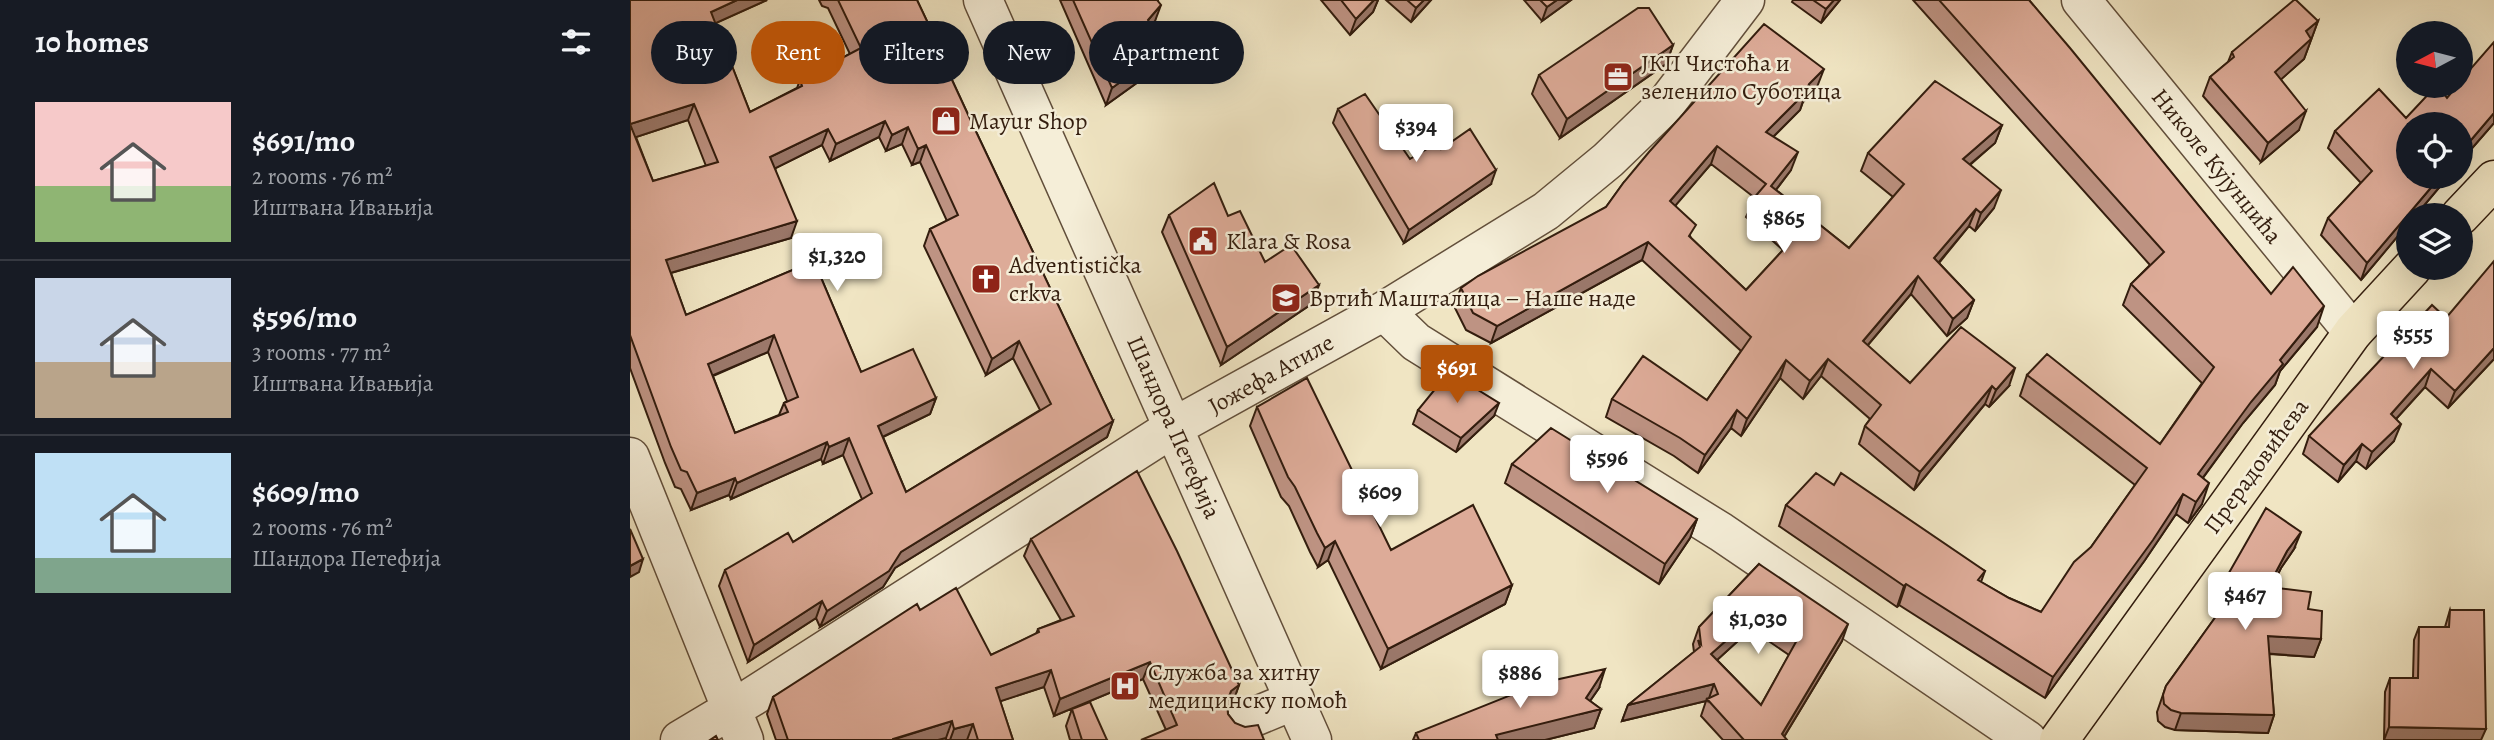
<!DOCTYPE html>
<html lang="en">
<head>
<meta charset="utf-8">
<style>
	:root { --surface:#171b24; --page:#20242c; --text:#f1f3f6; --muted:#9ea1a6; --line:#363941; --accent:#b45309 }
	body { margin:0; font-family:Alegreya,serif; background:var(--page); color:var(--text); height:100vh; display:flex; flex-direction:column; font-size:26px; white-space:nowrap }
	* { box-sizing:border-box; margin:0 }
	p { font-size:23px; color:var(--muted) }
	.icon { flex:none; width:38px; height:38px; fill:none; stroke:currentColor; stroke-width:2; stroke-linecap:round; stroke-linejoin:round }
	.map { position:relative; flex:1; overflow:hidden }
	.sheet { display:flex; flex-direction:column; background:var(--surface); width:630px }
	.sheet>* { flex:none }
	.banner { position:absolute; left:21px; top:21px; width:665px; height:63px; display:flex; gap:14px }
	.needle { width:46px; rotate:263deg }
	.controls { position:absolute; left:1766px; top:21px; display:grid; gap:14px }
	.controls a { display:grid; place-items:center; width:77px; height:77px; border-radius:50%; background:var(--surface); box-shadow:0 7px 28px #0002; font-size:35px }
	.price { position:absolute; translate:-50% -60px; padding:0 16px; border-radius:7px; background:#fff; color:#222; font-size:23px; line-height:46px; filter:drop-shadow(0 2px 4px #0008) }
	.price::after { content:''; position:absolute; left:50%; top:42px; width:21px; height:16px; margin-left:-10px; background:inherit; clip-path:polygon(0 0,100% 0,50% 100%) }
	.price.current { background:var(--accent); color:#fff }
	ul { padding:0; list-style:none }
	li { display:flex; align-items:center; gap:21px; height:175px; padding:0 35px }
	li+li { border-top:2px solid var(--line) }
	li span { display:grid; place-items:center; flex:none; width:196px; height:140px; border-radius:0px; color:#555 }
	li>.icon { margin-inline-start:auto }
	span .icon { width:84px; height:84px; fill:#fffc; stroke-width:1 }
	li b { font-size:30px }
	h2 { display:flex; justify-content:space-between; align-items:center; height:84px; padding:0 35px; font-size:30px }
	.pill { padding:0 24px; border-radius:32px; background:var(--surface); box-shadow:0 7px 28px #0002; font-size:24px; line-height:63px }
	.pill.current { background:var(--accent); color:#fff }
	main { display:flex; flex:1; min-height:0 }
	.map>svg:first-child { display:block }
</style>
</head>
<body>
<main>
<section class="sheet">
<h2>10 homes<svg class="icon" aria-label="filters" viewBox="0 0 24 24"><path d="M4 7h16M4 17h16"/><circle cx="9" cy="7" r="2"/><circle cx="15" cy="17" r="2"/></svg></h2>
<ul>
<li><span style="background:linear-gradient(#f6c9c9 60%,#8fb573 0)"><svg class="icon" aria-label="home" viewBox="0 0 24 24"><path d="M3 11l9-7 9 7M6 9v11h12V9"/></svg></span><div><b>$691/mo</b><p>2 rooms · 76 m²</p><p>Иштвана Ивањија</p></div></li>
<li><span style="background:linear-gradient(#c9d6e8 60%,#b9a48a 0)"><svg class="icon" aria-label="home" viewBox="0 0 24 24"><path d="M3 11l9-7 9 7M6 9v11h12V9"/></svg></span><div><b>$596/mo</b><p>3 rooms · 77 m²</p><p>Иштвана Ивањија</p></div></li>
<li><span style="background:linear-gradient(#bfe0f5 75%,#7fa58c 0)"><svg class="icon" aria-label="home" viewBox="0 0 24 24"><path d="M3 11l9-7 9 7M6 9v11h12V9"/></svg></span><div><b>$609/mo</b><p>2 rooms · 76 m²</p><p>Шандора Петефија</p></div></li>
</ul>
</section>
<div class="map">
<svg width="1864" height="740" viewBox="0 0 1864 740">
	<rect width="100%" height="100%" fill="#f0e5c3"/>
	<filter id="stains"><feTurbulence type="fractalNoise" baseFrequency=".00286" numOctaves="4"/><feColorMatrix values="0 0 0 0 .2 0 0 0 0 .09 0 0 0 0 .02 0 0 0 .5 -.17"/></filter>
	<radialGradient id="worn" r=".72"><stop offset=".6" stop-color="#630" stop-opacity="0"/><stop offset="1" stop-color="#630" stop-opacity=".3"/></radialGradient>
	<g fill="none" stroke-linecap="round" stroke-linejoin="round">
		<g stroke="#624f3b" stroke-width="41">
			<path id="minor" d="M353,0L682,740
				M1451,0L1723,332
				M754,311L786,342L1091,532L1397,740
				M0,457L114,740
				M612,722L665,700
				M50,740L122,697L544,427L754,311L916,211L978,160L1035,105L1115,0"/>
		</g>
		<g stroke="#331d0e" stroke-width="41">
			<path id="major" d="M1830,216L1864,180
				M1429,740L1723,332L1782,268"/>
		</g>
		<use href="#minor" stroke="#f5eed8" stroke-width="38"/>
		<use href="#major" stroke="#f0e5c3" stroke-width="38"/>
	</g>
	<path fill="#be9383" stroke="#331d0e" stroke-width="2" fill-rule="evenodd" d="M0,0H137L85,23L120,112L167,88L170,80L220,54L198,8L192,6L189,0H287L305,38L304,41L341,121L483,421L477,437L265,568L253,587L190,627L186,618L118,662L89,586L95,570L163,542L232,499L213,455L193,464L191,459L101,499L99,495L61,510L51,489L45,487L35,463L0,368ZM58,120L76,166L23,181L6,137ZM249,137L256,151L272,144L282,165L290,162L317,221L300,229L294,246L356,375L383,358L410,410L276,492L253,437L300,414L306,398L231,372L184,261L56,315L41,273L161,238L145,168L192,145L200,161ZM138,352L157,401L154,403L149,415L105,433L83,376Z
		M430,0H528L525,21L520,27L532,52L526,69L476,105Z
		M691,0H748L743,12L720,35Z
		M756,0H801L781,22Z
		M894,0H941L912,21Z
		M1163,0H1210L1191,23L1162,2Z
		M1283,0H1399L1641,294L1687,327L1650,371L1645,385L1613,423L1573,478L1572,504L1558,523L1546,514L1515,560L1415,698L1269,605L1267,607L1149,526L1156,505L1204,485L1355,571L1351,582L1379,598L1411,612L1461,547L1505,485L1390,396L1397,375L1530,444L1572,383L1493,305L1501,284L1520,265Z
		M1688,21L1674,59L1651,79L1669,130L1631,162L1573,96L1580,77L1598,62L1602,52Z
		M1043,45L1036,64L930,138L902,94L909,75Z
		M1187,87L1173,102L1170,110L1143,137L1161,170L1146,190L1219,248L1263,197L1231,171L1238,153L1372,125L1365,143L1340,165L1364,208L1345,231L1339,226L1309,263L1344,300L1337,318L1317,336L1281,294L1237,346L1280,383L1379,386L1359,407L1355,404L1284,490L1229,444L1235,426L1240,419L1191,376L1173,399L1150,378L1111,436L1101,428L1068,473L1044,456L976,417L982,399L1077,400L1111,351L1012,260L861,343L836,330L824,306L831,288L976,207L994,182ZM1081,164L1125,198L1116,217L1153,250L1116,290L1061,238L1045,205Z
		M708,109L780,159L811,149L861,184L774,243L703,123Z
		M1776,118L1864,123L1830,162V124L1818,177L1786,215H1778V224L1731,280L1691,235L1698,218L1731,183L1698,148L1705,131Z
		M539,215L598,216L635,262L683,303L591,365L532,232Z
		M1816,318L1864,359L1818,408L1795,387L1766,419L1764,441L1736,469L1726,461L1708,482L1673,454L1679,436Z
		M627,407L761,550L882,585L875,604L751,669L698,560L688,567L680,552L659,506L651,497L620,426Z
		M788,410L864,416L826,452L783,424Z
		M882,464L1067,519L1060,538L1029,584L875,483Z
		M401,539L609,685L603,702L597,707L598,714L605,723L634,740L536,730L513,679L424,716L414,687L370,701L383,740H316V738L308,740H146L137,714L143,697L290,610L361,655L406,634L408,629L431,620L394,556Z
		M1664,549L1651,568L1641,588L1678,609L1691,639L1684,657L1639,654L1644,715L1638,733L1545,730L1535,727L1528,721L1527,712L1536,686L1592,608L1586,603L1592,585Z
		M1129,564L1212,641L1154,737L1157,740H1093L1071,716L1076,701L992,721L998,705L1064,652L1063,644L1069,627ZM1121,629L1159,655L1131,705L1087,660Z
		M1820,610L1851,740H1754L1755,692L1760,678H1783L1784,640L1789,627H1815Z
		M969,688L960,701L971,709L964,728L915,740H783L786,733Z
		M442,709L477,740H440L436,726Z"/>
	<path fill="#9b786a" stroke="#331d0e" stroke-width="2" d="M107,0H137L75,28L81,12Z
		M744,0H748L743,12L720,35L726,19Z
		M794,0H801L781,22L786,8Z
		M927,0H941L912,21L917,7Z
		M1204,0H1210L1191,23L1196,9Z
		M531,5L525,21L512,37L518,20Z
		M1688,21L1674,59L1638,91L1645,72L1676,31Z
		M1043,45L1036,64L930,138L937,119Z
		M532,52L526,69L476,105L482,88Z
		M1194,69L1187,87L1173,102L1179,84Z
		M1176,92L1170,110L1130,150L1136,132Z
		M64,104L58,120L0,139V124Z
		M1676,111L1669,130L1631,162L1638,143Z
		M1864,113V123L1830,162V153Z
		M255,121L249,137L200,161L206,144Z
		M1372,125L1365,143L1326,176L1333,159Z
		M278,127L272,144L256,151L262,135Z
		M198,129L192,145L134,174L140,157Z
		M296,145L290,162L282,165L288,149Z
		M1087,146L1081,164L1034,219L1040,201Z
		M1168,152L1161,170L1135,204L1141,186Z
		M866,170L861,184L774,243L779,230Z
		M1810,177H1818L1786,215H1778V224L1731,280L1737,263Z
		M1371,190L1364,208L1345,231L1351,213Z
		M1346,209L1339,226L1298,275L1304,258Z
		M167,221L161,238L30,276L36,260Z
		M1018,242L1012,260L861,343L867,326Z
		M1288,276L1281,294L1226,359L1233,341Z
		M689,285L683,303L591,365L597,347Z
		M1344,300L1337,318L1317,336L1323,319Z
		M1694,306L1687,327L1650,371L1645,385L1613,423L1560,495L1568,474L1650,360Z
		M144,335L138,352L72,380L78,364Z
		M389,341L383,358L356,375L362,359Z
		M1864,348V359L1818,408L1825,391Z
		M1198,359L1191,376L1173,399L1180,381Z
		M1156,360L1150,378L1111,436L1117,419Z
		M1385,368L1379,386L1359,407L1366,390Z
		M1801,369L1795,387L1755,431L1761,414Z
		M1362,386L1355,404L1284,490L1290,472Z
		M306,398L300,414L242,442L248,426Z
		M869,403L864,416L826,452L831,438Z
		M1107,410L1101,428L1068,473L1075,455Z
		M483,421L477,437L265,568L253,587L190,627L197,611L271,552Z
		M1771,424L1764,441L1736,469L1742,452Z
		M219,438L213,455L193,464L199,447Z
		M197,442L191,459L101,499L107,483Z
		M1732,444L1726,461L1708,482L1714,465Z
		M105,478L99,495L61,510L67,493Z
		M1579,483L1572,504L1558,523L1566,502Z
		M1553,494L1546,514L1515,560L1415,698L1423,677Z
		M1067,519L1060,538L1029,584L1035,564Z
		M1671,532L1664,549L1651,568L1632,605L1638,587L1657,551Z
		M705,541L698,560L688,567L695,548Z
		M13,559L9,572L0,577V566Z
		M1276,584L1269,605L1267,607L1274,586Z
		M882,585L875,604L751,669L758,649Z
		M192,601L186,618L118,662L124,645Z
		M1127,613L1121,629L1075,671L1081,654Z
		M1218,624L1212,641L1152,740V734Z
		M1638,636L1691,639L1684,657L1631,653Z
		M520,662L513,679L424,716L430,699Z
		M975,669L969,688L951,714L971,709L964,728L915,740H864L866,735L956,698Z
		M421,670L414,687L359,705L366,688Z
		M1084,684L1078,701L1077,699L1076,701L992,721L998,705Z
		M609,685L603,702L595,708L590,718L601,691Z
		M1551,713L1644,715L1638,733L1545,730Z
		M322,721L316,738L308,740H262Z
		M343,724L337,740H320L324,729Z
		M1759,727L1856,729L1851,740H1754Z"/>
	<path fill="#ddab98" stroke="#331d0e" stroke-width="2" fill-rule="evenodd" d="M0,0H107L81,12L120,112L172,86L170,80L231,48L208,0H287L305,38L303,39L341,121L483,421L271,552L259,571L197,611L192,601L124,645L95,570L158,533L163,542L242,493L219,438L199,447L197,442L107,483L105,478L67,493L57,472L51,470L41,447L0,335ZM64,104L88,162L23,181L0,124ZM255,121L262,135L278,127L288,149L296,145L328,215L300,229L362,359L389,341L421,404L276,492L248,426L306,398L283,349L231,372L184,261L56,315L36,260L167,221L140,157L198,129L206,144ZM144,335L168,397L154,403L158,412L105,433L78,364Z
		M443,0H527L531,5L518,20L532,52L482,88Z
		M711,0H744L726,19Z
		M777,0H794L786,8Z
		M910,0H927L917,7Z
		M1183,0H1204L1196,9Z
		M1309,0H1399L1440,48L1641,294L1663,267L1694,306L1650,360L1653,364L1621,402L1568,474L1579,483L1566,502L1553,494L1523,540L1423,677L1276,584L1274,586L1156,505L1186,473L1204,485L1211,473L1355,571L1348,580L1379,598L1411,612L1444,562L1461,547L1517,468L1397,375L1417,354L1530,444L1584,367L1501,284L1534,252Z
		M1664,0H1666L1688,21L1676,31L1681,39L1645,72L1676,111L1638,143L1580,77L1604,57L1602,52Z
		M1008,8H1019L1043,45L937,119L909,75Z
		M1134,24L1194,69L1179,84L1176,92L1136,132L1168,152L1141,186L1219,248L1274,184L1238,153L1305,81L1372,125L1333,159L1371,190L1351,213L1346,209L1304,258L1344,300L1323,319L1288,276L1233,341L1280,383L1331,327L1385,368L1366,390L1362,386L1290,472L1235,426L1251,405L1198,359L1180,381L1156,360L1117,419L1107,410L1075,455L1050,438L982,399L1013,356L1077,400L1121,337L1018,242L867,326L843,313L831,288L848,276L976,207L994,182L1019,152ZM1087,146L1136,184L1123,199L1165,237L1116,290L1059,236L1066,225L1040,201Z
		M1864,42V113L1830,153V124H1778V177H1810L1737,263L1698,218L1742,171L1705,131L1749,89L1776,118L1806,86H1808L1817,98L1827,86H1830V81Z
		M735,94L780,159L807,143L811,149L840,129L866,170L779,230L708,109Z
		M584,183L598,216L610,211L635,262L661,245L689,285L597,347L539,215Z
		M1864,261V348L1825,391L1801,369L1761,414L1771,424L1742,452L1732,444L1714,465L1679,436L1802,305L1816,318Z
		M819,372L869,403L831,438L788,410Z
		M677,378L761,550L843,505L882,585L758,649L705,541L695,548L687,533L665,487L658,477L627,407Z
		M921,428L1067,519L1035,564L882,464Z
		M507,471L547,551L609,685L601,691L597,702L598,714L605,723L615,727L628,725L634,740H511L547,725L520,662L430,699L421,670L366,688L383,740H348L343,724L324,729L322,721L263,739V740H158L143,697L287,604L290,610L326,588L361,655L409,632L408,629L444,616L401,539Z
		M1636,508L1671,532L1657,551L1638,587L1681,592L1678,609L1692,611L1691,639L1638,636L1644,715L1551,713L1541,710L1534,704L1533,695L1536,686L1602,594L1592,585Z
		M0,529L13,559L0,566Z
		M1129,564L1218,624L1152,734L1157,740H1114L1077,699L1088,694L1084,684L998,705L1070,647L1068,640L1071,644L1069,627ZM1127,613L1167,640L1131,705L1081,654Z
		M1820,610H1854L1856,729L1759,727L1760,678H1788L1789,627H1819Z
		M975,669L956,698L971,709L866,735L868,740H789L786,733L911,683Z
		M460,702L477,740H452L442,709Z
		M86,736L88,740H80Z"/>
	<defs>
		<g id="office-square" transform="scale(1.575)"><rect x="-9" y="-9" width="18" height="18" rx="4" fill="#8f2418" stroke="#f5eed8"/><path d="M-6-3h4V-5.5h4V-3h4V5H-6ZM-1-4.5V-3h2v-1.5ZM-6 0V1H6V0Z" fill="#fff"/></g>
		<g id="shop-square" transform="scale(1.575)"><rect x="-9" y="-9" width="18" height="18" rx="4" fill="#8f2418" stroke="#f5eed8"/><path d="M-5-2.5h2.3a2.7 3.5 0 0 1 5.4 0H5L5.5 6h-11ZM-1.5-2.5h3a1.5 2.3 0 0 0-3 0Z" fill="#fff"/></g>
		<g id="civic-square" transform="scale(1.575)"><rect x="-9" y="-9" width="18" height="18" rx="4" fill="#8f2418" stroke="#f5eed8"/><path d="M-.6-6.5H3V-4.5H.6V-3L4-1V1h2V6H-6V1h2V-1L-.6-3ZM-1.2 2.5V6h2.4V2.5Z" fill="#fff"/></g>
		<g id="church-square" transform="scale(1.575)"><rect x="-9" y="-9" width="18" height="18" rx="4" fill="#8f2418" stroke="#f5eed8"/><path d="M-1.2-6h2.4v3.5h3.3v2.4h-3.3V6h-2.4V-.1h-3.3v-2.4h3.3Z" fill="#fff"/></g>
		<g id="school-square" transform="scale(1.575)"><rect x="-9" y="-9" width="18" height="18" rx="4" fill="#8f2418" stroke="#f5eed8"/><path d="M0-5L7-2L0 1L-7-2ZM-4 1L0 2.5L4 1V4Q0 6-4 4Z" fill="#fff"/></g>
		<g id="hospital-square" transform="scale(1.575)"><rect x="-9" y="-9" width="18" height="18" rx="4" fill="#8f2418" stroke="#f5eed8"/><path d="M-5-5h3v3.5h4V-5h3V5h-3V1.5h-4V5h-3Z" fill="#fff"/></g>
	</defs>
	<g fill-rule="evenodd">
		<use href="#office-square" x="988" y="77"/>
		<use href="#shop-square" x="316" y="121"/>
		<use href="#civic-square" x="573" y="241"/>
		<use href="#church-square" x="356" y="279"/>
		<use href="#school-square" x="656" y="298"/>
		<use href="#hospital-square" x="495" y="686"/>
	</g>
	<g text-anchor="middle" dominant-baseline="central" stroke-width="5" stroke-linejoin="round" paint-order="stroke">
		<g font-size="24" fill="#331d0e" stroke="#f5eed8" text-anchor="start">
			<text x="1011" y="63">ЈКП Чистоћа и<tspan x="1011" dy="28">зеленило Суботица</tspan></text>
			<text x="339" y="121">Mayur Shop</text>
			<text x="596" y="241">Klara &amp; Rosa</text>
			<text x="379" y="265">Adventistička<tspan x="379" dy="28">crkva</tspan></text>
			<text x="679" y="298">Вртић Машталица – Наше наде</text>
			<text x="518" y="672">Служба за хитну<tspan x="518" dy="28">медицинску помоћ</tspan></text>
		</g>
		<g font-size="24" fill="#331d0e" stroke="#f5eed8">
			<text transform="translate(1587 166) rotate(51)">Николе Кујунџића</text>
			<text transform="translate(641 374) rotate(-29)">Јожефа Атиле</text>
			<text transform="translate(544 427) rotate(66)">Шандора Петефија</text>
			<text transform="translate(1626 466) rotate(-54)">Прерадовићева</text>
		</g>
	</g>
	<rect width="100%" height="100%" filter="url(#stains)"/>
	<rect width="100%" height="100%" fill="url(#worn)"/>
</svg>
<div class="controls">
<a><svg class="needle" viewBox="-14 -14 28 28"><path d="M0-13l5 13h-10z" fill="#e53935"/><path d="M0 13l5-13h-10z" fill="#9ea1a6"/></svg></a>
<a><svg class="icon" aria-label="locate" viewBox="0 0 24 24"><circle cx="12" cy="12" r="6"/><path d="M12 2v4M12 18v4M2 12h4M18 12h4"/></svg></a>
<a><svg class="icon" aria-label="layers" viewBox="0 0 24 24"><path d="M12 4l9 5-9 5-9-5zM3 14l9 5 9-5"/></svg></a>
</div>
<b class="price" style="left:786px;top:164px">$394</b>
<b class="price" style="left:1154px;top:255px">$865</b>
<b class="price" style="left:207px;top:293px">$1,320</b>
<b class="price" style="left:1783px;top:371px">$555</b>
<b class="price current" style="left:827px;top:405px">$691</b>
<b class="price" style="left:977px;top:495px">$596</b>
<b class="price" style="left:750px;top:529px">$609</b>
<b class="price" style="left:1615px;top:632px">$467</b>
<b class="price" style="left:1128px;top:656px">$1,030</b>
<b class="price" style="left:890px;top:710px">$886</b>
<div class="banner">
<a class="pill">Buy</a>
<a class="pill current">Rent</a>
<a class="pill">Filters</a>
<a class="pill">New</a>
<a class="pill">Apartment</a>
</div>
</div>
</main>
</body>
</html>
